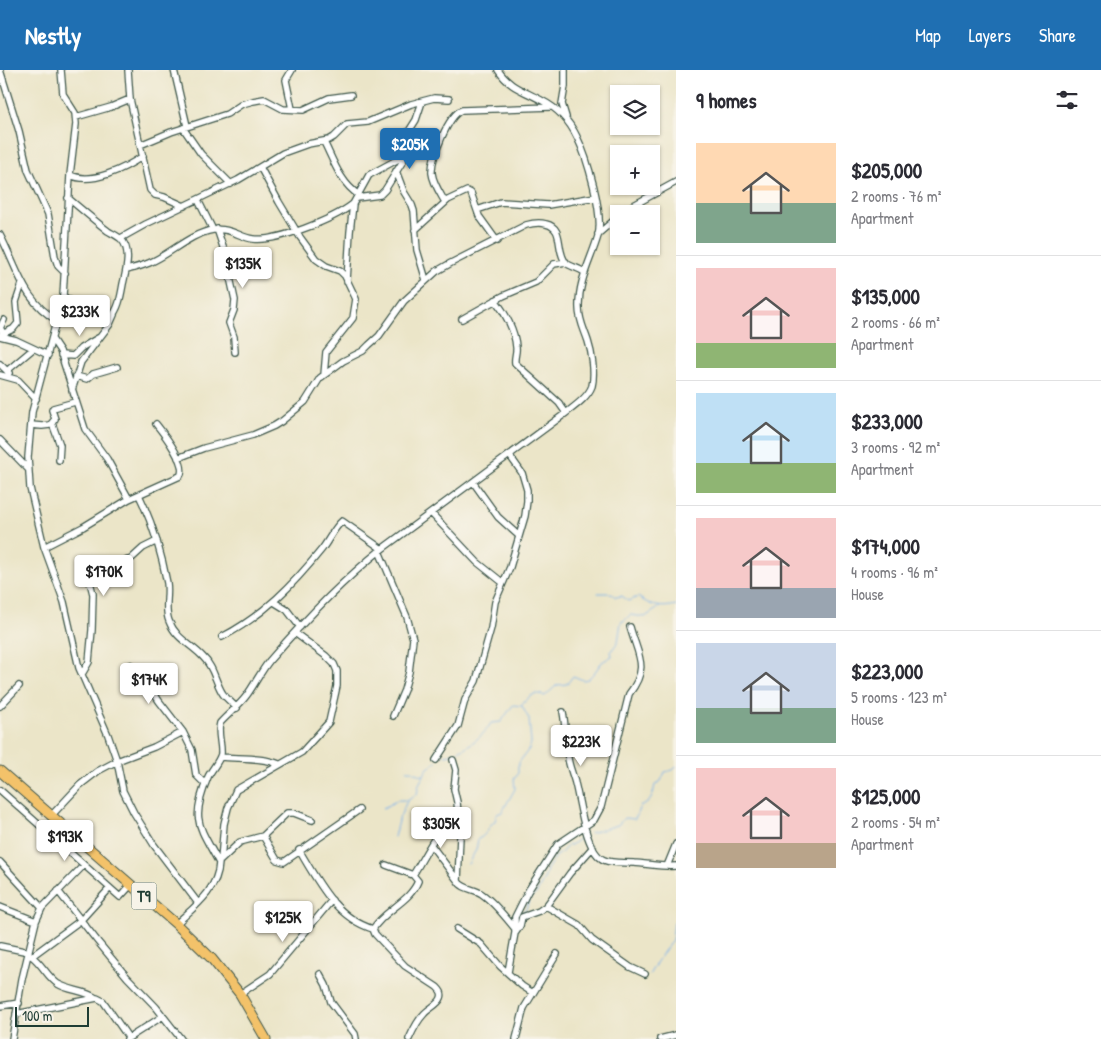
<!DOCTYPE html>
<html lang="en">
<head>
<meta charset="utf-8">
<style>
	:root { --surface:#fff; --page:#f2f2f3; --text:#2b2b33; --muted:#7c7c81; --line:#e1e1e2; --accent:#1f6fb2 }
	body { margin:0; font-family:"Patrick Hand",sans-serif; background:var(--page); color:var(--text); height:100vh; display:flex; flex-direction:column; font-size:19px; white-space:nowrap }
	* { box-sizing:border-box; margin:0 }
	p { font-size:16px; color:var(--muted) }
	.icon { flex:none; width:28px; height:28px; fill:none; stroke:currentColor; stroke-width:2; stroke-linecap:round; stroke-linejoin:round }
	.map { position:relative; flex:1; overflow:hidden }
	.sheet { display:flex; flex-direction:column; background:var(--surface); width:425px }
	.sheet>* { flex:none }
	.fabs { position:absolute; left:610px; top:15px; display:grid; gap:10px }
	.fabs a { display:grid; place-items:center; width:50px; height:50px; border-radius:0px; background:var(--surface); box-shadow:0 1px 4px #0004; font-size:25px }
	.scale { position:absolute; left:15px; bottom:12px; width:74px; box-sizing:border-box; padding-left:5px; border:2px solid #1f3d34; border-top:0; font-size:14px; line-height:18px; white-space:nowrap; color:#1f3d34; -webkit-text-stroke:4px #f7f3e8; paint-order:stroke }
	.price { position:absolute; translate:-50% -42px; padding:0 11px; border-radius:5px; background:#fff; color:#222; font-size:16px; line-height:32px; filter:drop-shadow(0 1px 2px #0008) }
	.price::after { content:''; position:absolute; left:50%; top:30px; width:15px; height:11px; margin-left:-8px; background:inherit; clip-path:polygon(0 0,100% 0,50% 100%) }
	.price.selected { background:var(--accent); color:#fff }
	ul { padding:0; list-style:none }
	li { display:flex; align-items:center; gap:15px; height:125px; padding:0 20px }
	li+li { border-top:1px solid var(--line) }
	li span { display:grid; place-items:center; flex:none; width:140px; height:100px; border-radius:0px; color:#555 }
	li>.icon { margin-inline-start:auto }
	span .icon { width:60px; height:60px; fill:#fffc; stroke-width:1 }
	li b { font-size:21px }
	h2 { display:flex; justify-content:space-between; align-items:center; height:60px; padding:0 20px; font-size:21px }
	header { display:flex; align-items:center; gap:30px; box-sizing:border-box; height:70px; padding:0 25px; background:var(--accent); color:#fff }
	header strong { font-size:24px }
	nav { display:flex; gap:28px; margin-inline-start:auto; font-size:18px }
	main { display:flex; flex:1; min-height:0 }
	.map>svg:first-child { display:block }
</style>
</head>
<body>
<header>
<strong>Nestly</strong>
<nav><a>Map</a><a>Layers</a><a>Share</a></nav>
</header>
<main>
<div class="map">
<svg width="676" height="969" viewBox="0 0 676 969">
	<rect width="100%" height="100%" fill="#f7f3e8"/>
	<filter id="ink" filterUnits="userSpaceOnUse"><feTurbulence type="fractalNoise" baseFrequency=".02" numOctaves="2"/><feDisplacementMap in="SourceGraphic" scale="10" xChannelSelector="R" yChannelSelector="G"/><feConvolveMatrix kernelMatrix="1 2 1 2 8 2 1 2 1" color-interpolation-filters="sRGB"/></filter>
	<filter id="wash" filterUnits="userSpaceOnUse"><feTurbulence type="fractalNoise" baseFrequency=".0096" numOctaves="4" result="noise"/><feDisplacementMap in="SourceGraphic" scale="20" xChannelSelector="R" yChannelSelector="G"/><feGaussianBlur stdDeviation="1.12" result="paint"/><feColorMatrix in="noise" values="0 0 0 0 0 0 0 0 0 0 0 0 0 0 0 0 0 1.4 0 .05"/><feComposite in="paint" operator="in"/></filter>
	<g filter="url(#wash)">
		<rect width="100%" height="100%" fill="#ebe5c8"/>
		<g fill="none" stroke-linecap="round" stroke-linejoin="round">
			<path stroke="#7cb3eb" stroke-width="1" d="M598,523H610L616,527L622,526L628,531L638,527C651,536 660,539 676,535
				M522,635C529,626 534,621 545,626L557,615L567,614L573,606L583,610L588,609L594,603L602,592L612,586L611,581L618,572L621,552L625,550L630,545L645,547L660,537
				M442,686C446,684 450,685 454,683C468,677 484,666 491,653L501,652L513,635L522,636
				M407,700H411L414,702L424,706
				M383,738L398,730H407
				M590,763L618,755L624,748L635,749L640,736C652,734 653,724 655,715L661,711L665,702L673,700L676,697
				M394,767L398,751L407,731L417,724L419,714L427,699L436,692
				M468,794L476,780L478,769C487,766 488,756 495,751L497,744L502,742L515,719L514,708L518,703V696L520,691L529,679L531,673L529,649L522,636
				M518,852L519,844L526,839L530,828L536,824L545,807L547,799L558,784L561,783L568,775H571L584,765
				M649,905L658,890L672,870L674,852L676,850"/>
		</g>
	</g>
	<g filter="url(#ink)">
		<g fill="none" stroke-linecap="round" stroke-linejoin="round">
			<g stroke="#3e564a" stroke-width="8">
				<path id="minor" d="M0,0L19,61L28,100L48,144L55,187L58,196L65,203
					M61,0L63,24L75,43L76,54L70,105L63,226L32,342L28,387L30,418L44,477L64,532L79,598L108,665L117,691L123,721L134,743L154,775L198,833
					M128,0L130,29L150,120L155,125L164,127L184,136
					M174,0L187,56
					M292,0L286,10L292,39
					M565,0V16L562,34L566,47
					M76,47L111,37L130,29
					M183,58L201,84L231,114
					M324,72C333,90 341,114 359,125
					M140,75L171,62L227,44L242,34L253,31L264,29L283,39L303,40L329,28L351,25
					M260,97L279,132L300,167L316,189L326,196L340,201L345,206L356,229L353,248L326,282L324,305
					M396,101L404,122L412,135L414,141L417,180L426,210
					M70,105C92,115 124,99 143,86
					M357,128L380,125L385,120L403,91L409,61L416,50L422,32
					M198,130L213,160
					M445,132C440,123 433,113 432,103C431,89 448,45 462,40L551,37
					M477,140L501,132L548,135L595,127
					M622,144L632,136L676,112
					M217,159L224,180L235,230L234,240L229,253L234,267L235,282
					M415,160L448,130L467,121L471,123L479,146L497,171
					M598,164L619,146
					M0,165C18,199 22,230 58,251
					M121,168L146,154L238,110L283,83L308,74L329,70L334,67L347,54L368,52L411,34L434,28L449,29
					M127,200C134,198 142,196 149,193C171,184 189,164 213,160C230,157 239,167 253,169C277,172 334,149 353,134
					M347,211L350,162L353,134L369,105L404,86
					M63,226C72,232 102,249 111,247C119,239 121,225 123,214C126,201 132,180 121,169C118,166 111,163 108,161C94,150 81,139 68,128
					M495,230C505,242 515,261 516,277C517,282 514,287 515,293L559,333L566,343
					M462,249L503,226L536,212L554,194L566,192
					M4,264L0,258L4,250
					M0,265L13,259L18,253L16,232L22,214
					M0,266L16,270L48,285
					M52,269L60,281L85,359L107,389L129,429
					M61,285L73,286L81,278L98,268
					M0,294L9,303
					M8,300L33,279
					M0,305L18,310L36,329
					M76,306L87,309L93,304L117,297
					M72,320L81,292L110,254L114,245
					M52,353L60,375L59,390
					M31,355L42,356L50,355L55,349L52,340L53,338L75,332
					M0,370L28,399
					M178,388L204,378L253,365L274,356L282,351L305,332L320,308L343,291L363,281L369,275L379,266L404,231L437,201L451,193L526,155C533,153 539,152 546,154C565,158 555,180 566,193C571,197 579,198 584,202
					M473,412L498,447L519,466
					M139,425C153,454 161,481 167,513C169,526 164,539 169,551C176,569 191,574 203,587C214,597 215,612 223,624C227,629 232,633 237,638
					M431,443L477,492L502,512
					M44,477L83,457L129,429L180,406C188,395 164,364 156,354
					M379,481L407,547L413,569L409,602L404,620L393,646
					M274,532L287,540L300,557
					M222,567C263,546 294,514 322,479C329,470 334,458 342,451L382,479
					M131,595L146,611L159,631L183,662L192,680L196,705L205,714
					M82,604L89,592L92,560L93,524L89,508L105,498L131,489L143,478L157,471
					M0,636L19,616
					M563,642C566,657 565,672 568,688C569,696 573,705 575,713C580,731 585,782 604,790C613,794 624,792 634,793C649,794 661,797 676,796
					M220,687C238,689 263,687 279,694
					M436,690L458,656L465,630L476,611L491,558L495,532L510,497L525,446L527,431V420L522,403L510,386
					M453,690L456,700L454,719L457,732L460,766L458,811C462,819 475,819 482,824C495,833 506,848 516,860
					M0,720L120,827L131,815
					M51,746L80,715L98,701L117,691L154,677L183,662
					M263,766L277,790L284,792L359,740
					M431,775L458,811
					M299,780C318,812 336,848 373,859
					M221,790L224,754L228,738L236,720L302,682L329,652L337,616V601L334,594L326,586L295,563
					M220,791L240,772L263,766L287,743H294L312,750
					M0,792L42,838
					M386,795L413,805L418,811C410,832 384,840 373,859L375,864L405,896L437,917C440,920 443,923 441,928C439,934 428,939 424,944C417,951 413,960 409,969
					M667,796L676,774
					M413,805C426,784 438,756 458,742
					M58,821L98,872L127,907L156,937L181,969
					M546,836L579,855L592,870L630,897L645,904
					M0,837L36,851
					M176,854C194,837 218,820 219,793C199,755 190,751 208,707C211,700 219,692 221,684C222,674 217,663 220,653C229,643 239,636 247,625C255,614 261,601 270,590C303,552 343,510 382,479L566,343C575,336 588,327 592,316C595,303 592,283 588,271C584,259 579,250 579,238C578,211 591,190 598,166C604,144 587,87 577,67C569,50 557,38 541,30C523,20 510,18 498,0
					M457,859L481,874L500,896L522,916L533,923
					M516,862L520,856L522,847L539,841L546,836L570,803L593,777
					M0,876L29,882
					M30,885C42,893 47,907 58,914C70,921 84,920 96,928
					M32,886L81,850L110,818
					M508,902L515,863V847L528,821L558,774L594,750L601,737L629,624C650,597 638,586 630,557
					M320,904L326,915L331,932L355,964L356,969
					M240,924L270,904L332,830
					M0,936L19,933
					M16,944L97,928L103,931L128,967
					M12,969L22,909L36,851L42,838L84,795
					M127,969L163,946
					M516,969L524,938L557,884
					M660,969L676,965"/>
			</g>
			<g stroke="#3e564a" stroke-width="11">
				<path id="highway" d="M0,701L176,854L212,889L240,924L266,969"/>
			</g>
			<use href="#minor" stroke="#fff" stroke-width="5.5"/>
			<use href="#highway" stroke="#f3c26a" stroke-width="9"/>
		</g>
	</g>
	<g text-anchor="middle" dominant-baseline="central" stroke-width="4" stroke-linejoin="round" paint-order="stroke">
		<rect fill="#f7f3e8" stroke="#60746a" stroke-width="1" x="131.5" y="812.5" width="25" height="27" rx="4"/>
		<g font-size="16" font-weight="bold" fill="#1f3d34">
			<text x="144" y="826">T9</text>
		</g>
	</g>
</svg>
<div class="fabs">
<a><svg class="icon" aria-label="layers" viewBox="0 0 24 24"><path d="M12 4l9 5-9 5-9-5zM3 14l9 5 9-5"/></svg></a>
<a>+</a>
<a>−</a>
</div>
<div class="scale">100 m</div>
<b class="price selected" style="left:410px;top:100px">$205K</b>
<b class="price" style="left:243px;top:219px">$135K</b>
<b class="price" style="left:80px;top:267px">$233K</b>
<b class="price" style="left:104px;top:527px">$170K</b>
<b class="price" style="left:149px;top:635px">$174K</b>
<b class="price" style="left:581px;top:697px">$223K</b>
<b class="price" style="left:441px;top:779px">$305K</b>
<b class="price" style="left:65px;top:792px">$193K</b>
<b class="price" style="left:283px;top:873px">$125K</b>
</div>
<section class="sheet">
<h2>9 homes<svg class="icon" aria-label="filters" viewBox="0 0 24 24"><path d="M4 7h16M4 17h16"/><circle cx="9" cy="7" r="2"/><circle cx="15" cy="17" r="2"/></svg></h2>
<ul>
<li><span style="background:linear-gradient(#ffd9b3 60%,#7fa58c 0)"><svg class="icon" aria-label="home" viewBox="0 0 24 24"><path d="M3 11l9-7 9 7M6 9v11h12V9"/></svg></span><div><b>$205,000</b><p>2 rooms · 76 m²</p><p>Apartment</p></div></li>
<li><span style="background:linear-gradient(#f6c9c9 75%,#8fb573 0)"><svg class="icon" aria-label="home" viewBox="0 0 24 24"><path d="M3 11l9-7 9 7M6 9v11h12V9"/></svg></span><div><b>$135,000</b><p>2 rooms · 66 m²</p><p>Apartment</p></div></li>
<li><span style="background:linear-gradient(#bfe0f5 70%,#8fb573 0)"><svg class="icon" aria-label="home" viewBox="0 0 24 24"><path d="M3 11l9-7 9 7M6 9v11h12V9"/></svg></span><div><b>$233,000</b><p>3 rooms · 92 m²</p><p>Apartment</p></div></li>
<li><span style="background:linear-gradient(#f6c9c9 70%,#9aa5b1 0)"><svg class="icon" aria-label="home" viewBox="0 0 24 24"><path d="M3 11l9-7 9 7M6 9v11h12V9"/></svg></span><div><b>$174,000</b><p>4 rooms · 96 m²</p><p>House</p></div></li>
<li><span style="background:linear-gradient(#c9d6e8 65%,#7fa58c 0)"><svg class="icon" aria-label="home" viewBox="0 0 24 24"><path d="M3 11l9-7 9 7M6 9v11h12V9"/></svg></span><div><b>$223,000</b><p>5 rooms · 123 m²</p><p>House</p></div></li>
<li><span style="background:linear-gradient(#f6c9c9 75%,#b9a48a 0)"><svg class="icon" aria-label="home" viewBox="0 0 24 24"><path d="M3 11l9-7 9 7M6 9v11h12V9"/></svg></span><div><b>$125,000</b><p>2 rooms · 54 m²</p><p>Apartment</p></div></li>
</ul>
</section>
</main>
</body>
</html>
